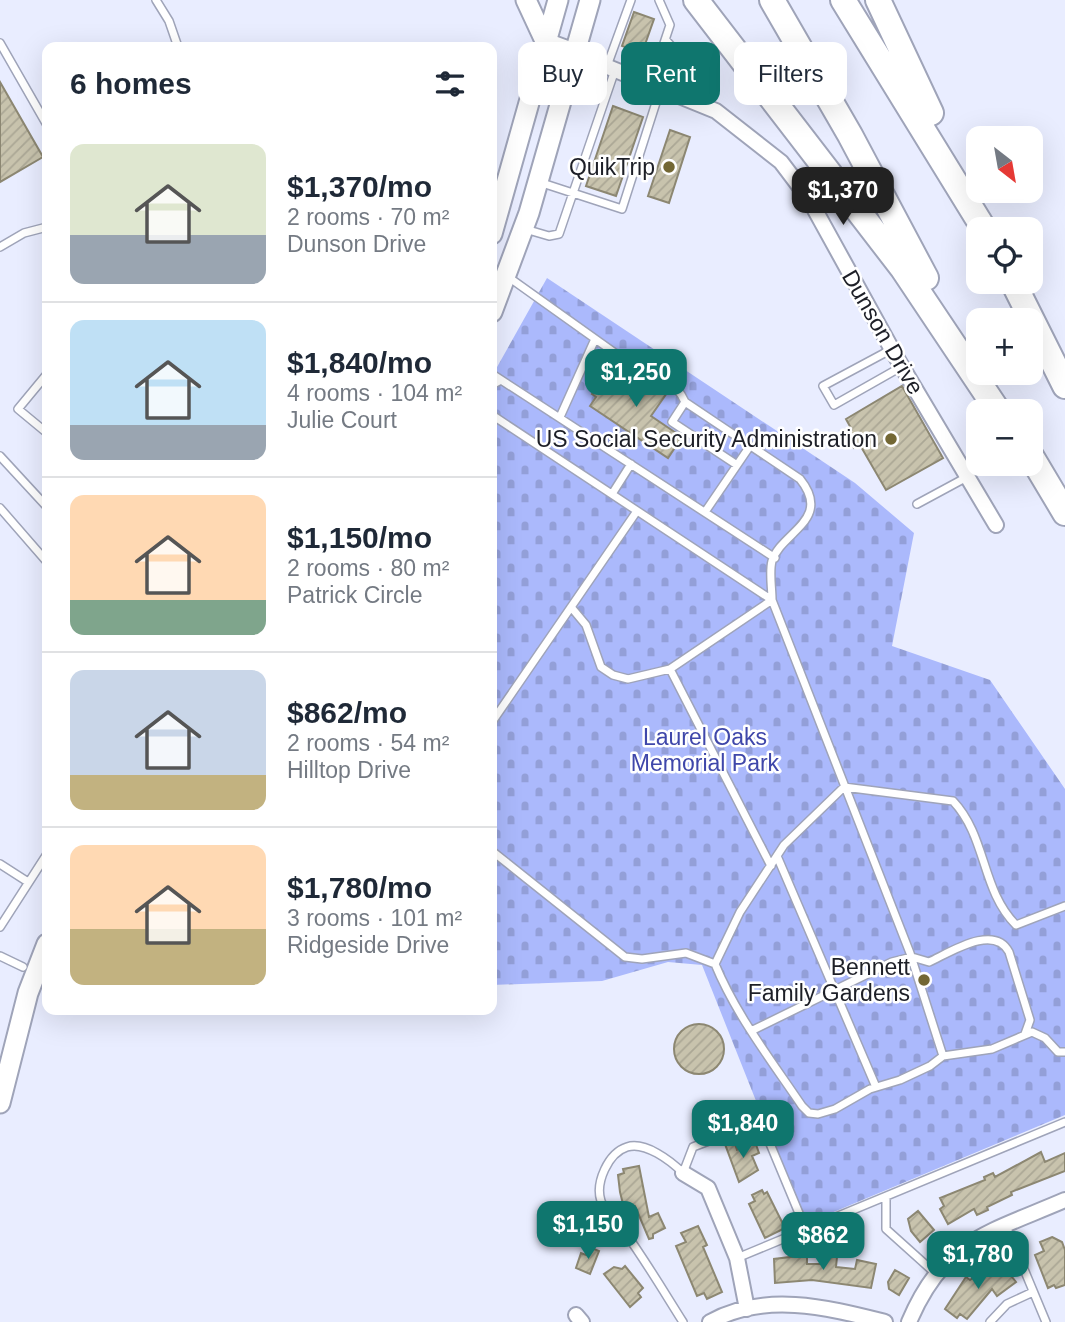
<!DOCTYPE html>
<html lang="en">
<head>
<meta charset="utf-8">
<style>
	:root { --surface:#fff; --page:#f2f2f3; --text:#1f2937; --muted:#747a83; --line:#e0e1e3; --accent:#0f766e }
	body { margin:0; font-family:Helvetica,sans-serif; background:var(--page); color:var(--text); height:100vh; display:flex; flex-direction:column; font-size:26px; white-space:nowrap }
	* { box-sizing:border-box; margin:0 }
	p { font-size:23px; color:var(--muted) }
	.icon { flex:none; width:38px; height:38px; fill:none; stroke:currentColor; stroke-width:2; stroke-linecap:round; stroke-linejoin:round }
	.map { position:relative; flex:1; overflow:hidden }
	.side { position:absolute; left:42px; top:42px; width:455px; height:973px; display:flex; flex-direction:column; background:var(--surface); border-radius:14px; box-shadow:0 7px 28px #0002 }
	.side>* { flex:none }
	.top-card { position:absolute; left:518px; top:42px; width:441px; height:63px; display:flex; gap:14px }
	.needle { width:46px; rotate:149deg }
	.fabs { position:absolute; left:966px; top:126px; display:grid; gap:14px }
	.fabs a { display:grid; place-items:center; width:77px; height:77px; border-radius:14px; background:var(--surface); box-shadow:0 7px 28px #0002; font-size:35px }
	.price { position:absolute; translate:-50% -60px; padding:0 16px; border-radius:14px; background:var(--accent); color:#fff; font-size:23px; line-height:46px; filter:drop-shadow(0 2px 4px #0008) }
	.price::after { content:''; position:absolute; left:50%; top:42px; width:21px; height:16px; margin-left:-10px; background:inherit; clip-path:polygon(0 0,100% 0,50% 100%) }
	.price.selected { background:#222; color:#fff }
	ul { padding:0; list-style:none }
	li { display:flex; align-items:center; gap:21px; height:175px; padding:0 28px }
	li+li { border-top:2px solid var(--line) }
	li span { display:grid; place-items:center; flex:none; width:196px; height:140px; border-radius:14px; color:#555 }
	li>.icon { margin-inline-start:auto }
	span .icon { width:84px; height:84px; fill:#fffc; stroke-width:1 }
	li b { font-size:30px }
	h2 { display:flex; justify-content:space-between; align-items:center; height:84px; padding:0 28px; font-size:30px }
	.tag { padding:0 24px; border-radius:14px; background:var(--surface); box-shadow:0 7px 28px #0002; font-size:24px; line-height:63px }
	.tag.selected { background:var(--accent); color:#fff }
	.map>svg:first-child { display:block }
</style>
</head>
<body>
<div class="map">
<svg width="1065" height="1322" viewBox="0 0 1065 1322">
	<defs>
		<pattern id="cemetery-stones" width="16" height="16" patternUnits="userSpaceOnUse" patternTransform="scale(1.75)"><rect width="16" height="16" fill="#abb9fc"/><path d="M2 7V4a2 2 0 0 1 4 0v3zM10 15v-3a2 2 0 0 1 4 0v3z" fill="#939fd8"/></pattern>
		<pattern id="building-hatch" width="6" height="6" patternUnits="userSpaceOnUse" patternTransform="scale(1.75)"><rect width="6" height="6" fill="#c8c3ad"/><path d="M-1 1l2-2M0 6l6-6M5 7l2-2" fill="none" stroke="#aba795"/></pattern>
	</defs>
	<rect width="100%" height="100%" fill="#e9edff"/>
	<path fill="url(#cemetery-stones)" d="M547,278L855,483L914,533L892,646L990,680L1065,789V1115L805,1224L702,965L668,962L602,981L492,985V376Z"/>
	<path fill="url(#building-hatch)" stroke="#8c8772" stroke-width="2" d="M634,12L654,19L642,53L622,46Z
		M0,82L43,157L0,182Z
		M613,106L643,117L616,196L586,186Z
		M670,130L690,137L669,203L648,196Z
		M609,368L629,382L637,371L644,373L669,390L651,416L682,437L668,458L590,406L596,397L592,394Z
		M902,386L943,458L886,490L860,445L854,448L846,434L852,430L846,419Z
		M674 1049a25 25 0 1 1 50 0a25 25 0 1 1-50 0Z
		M734,1141L737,1150L755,1142L759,1153L752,1156L758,1170L739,1182L725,1144Z
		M1041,1152L1045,1162L1065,1153V1171L1011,1192L1012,1195L987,1207L988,1210L977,1215L974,1209L948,1224L940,1209L944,1206L940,1198L985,1180L984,1177L993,1173L995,1177Z
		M639,1166L649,1217L658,1213L665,1228L653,1234V1238L649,1239L635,1206L624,1208L620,1192L618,1175L624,1173L623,1169Z
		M762,1190L764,1194L767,1192L785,1228L765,1238L749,1204L755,1201L752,1195Z
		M918,1211L934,1230L920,1242L911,1231L908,1219Z
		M698,1226L707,1245L703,1247L722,1292L707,1299L704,1293L697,1296L676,1246L686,1242L681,1233Z
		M1052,1237L1062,1242L1065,1250V1285L1056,1288L1054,1285L1048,1288L1035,1255L1044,1251L1040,1242Z
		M589,1247L599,1251L590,1274L576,1268L581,1253L586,1255Z
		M807,1255V1264H826V1256L837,1257L836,1267L855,1269L857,1260L876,1264L871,1288L812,1280L775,1283L774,1259Z
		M625,1266L643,1288L638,1293L641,1297L630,1307L604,1274L614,1267L622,1269Z
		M989,1266L995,1274L1004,1267L1016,1282L997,1296L992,1289L967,1319L960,1314L957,1318L945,1309L966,1277L970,1280Z
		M895,1270L909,1278L899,1295L889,1289L888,1282Z"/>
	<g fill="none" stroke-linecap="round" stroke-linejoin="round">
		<g stroke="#9fa4b9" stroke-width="10">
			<path id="lane" d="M156,0L169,21L178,47
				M666,40L703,82L695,100
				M0,43L47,125
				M607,66L631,0
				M651,82L670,25L659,0
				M539,182L622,209L661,87
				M525,229L549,236L559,234L615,70
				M0,247L24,233L47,227
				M507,276L629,363C651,366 676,381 685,402L800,479C833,520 781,532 772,561C769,572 772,588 772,600L910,953L943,1056
				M892,349L823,386L834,405L901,367
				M47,374L18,409L47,433
				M492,374L775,558
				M492,385L501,380
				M685,402L672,422L737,465
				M492,415L772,600L670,669
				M560,417L595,339
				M0,456L47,507
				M612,494L631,464
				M917,504L967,477
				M0,508L47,562
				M705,512L750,446
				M571,607L586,625L601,667L613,675L628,679L670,669L771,866
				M492,722L637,511
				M844,787L784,845L740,912L715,964C736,1015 771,1060 802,1106L809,1113L818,1114L835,1109L870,1089L900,1080L930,1066L943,1056L992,1049L1032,1032L1045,1038L1058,1052H1065
				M844,787L953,801C987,837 981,890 1016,925L1065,906
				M492,851L625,957L642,959L686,953L715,964
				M777,856L876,1087
				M0,864L28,882
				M0,927L47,854
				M0,956L23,967
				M751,1031L892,962L912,957L929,962C949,953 994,923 1009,952L1030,1020L1025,1034
				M886,1197V1229L935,1273
				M1006,1226L1046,1322
				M737,1258L1065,1122
				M683,1322C664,1292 645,1260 624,1231C616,1220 605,1214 601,1201C595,1183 608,1153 627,1147C645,1141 671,1161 683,1173L693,1147L745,1127L761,1128L766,1134L806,1230
				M990,1322L1007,1304L1033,1292"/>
		</g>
		<g stroke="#9fa4b9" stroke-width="18">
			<path id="street" d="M576,54L716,111L781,162L809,199L895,355L996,525
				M683,1173L708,1188L737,1258L747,1309
				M576,1315L582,1322
				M710,1322C765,1291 829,1308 885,1322
				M909,1322C944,1239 989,1233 1065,1200"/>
		</g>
		<g stroke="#9fa4b9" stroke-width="23">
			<path id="secondary" d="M526,0L546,43L576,54
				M492,234L558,0
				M492,312L529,213L590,0
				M0,1103L28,993L47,944"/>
		</g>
		<g stroke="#9fa4b9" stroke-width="28">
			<path id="highway" d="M696,0L903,269L998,411
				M772,0L850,135L926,278
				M843,0L984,229
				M878,0L931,113
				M1013,282L1065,386
				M1031,456L1065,513"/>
		</g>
		<use href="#lane" stroke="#fff" stroke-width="7"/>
		<use href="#street" stroke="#fff" stroke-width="14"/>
		<use href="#secondary" stroke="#fff" stroke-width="19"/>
		<use href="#highway" stroke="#fff" stroke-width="24"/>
	</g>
	<g fill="#736734" stroke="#fff" stroke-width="2.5">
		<circle cx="669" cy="167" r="7"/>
		<circle cx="891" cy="439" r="7"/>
		<circle cx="924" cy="980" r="7"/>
	</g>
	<g text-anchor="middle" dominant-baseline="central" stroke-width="5" stroke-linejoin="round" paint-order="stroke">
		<g font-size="23" fill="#1d1f27" stroke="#fff" text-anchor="end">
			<text x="655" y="167">QuikTrip</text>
			<text x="877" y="439">US Social Security Administration</text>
			<text x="910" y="967">Bennett<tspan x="910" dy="26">Family Gardens</tspan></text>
		</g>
		<g font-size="23" fill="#1d1f27" stroke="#fff">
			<text transform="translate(883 332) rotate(60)">Dunson Drive</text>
		</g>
		<g font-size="23" fill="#3f47aa" stroke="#fff">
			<text x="705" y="737">Laurel Oaks<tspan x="705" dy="26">Memorial Park</tspan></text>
		</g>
	</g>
</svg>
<div class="fabs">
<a><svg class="needle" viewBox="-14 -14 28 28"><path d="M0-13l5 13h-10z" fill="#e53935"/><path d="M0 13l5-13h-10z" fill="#747a83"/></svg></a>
<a><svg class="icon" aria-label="locate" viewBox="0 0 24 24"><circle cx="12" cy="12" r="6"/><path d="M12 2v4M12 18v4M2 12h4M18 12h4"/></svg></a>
<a>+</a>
<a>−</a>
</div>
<b class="price selected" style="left:843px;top:227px">$1,370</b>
<b class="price" style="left:636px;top:409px">$1,250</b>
<b class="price" style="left:743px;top:1160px">$1,840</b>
<b class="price" style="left:588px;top:1261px">$1,150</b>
<b class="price" style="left:823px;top:1272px">$862</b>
<b class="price" style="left:978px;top:1291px">$1,780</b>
<div class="top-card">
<a class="tag">Buy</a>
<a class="tag selected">Rent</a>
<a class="tag">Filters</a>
</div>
<section class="side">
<h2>6 homes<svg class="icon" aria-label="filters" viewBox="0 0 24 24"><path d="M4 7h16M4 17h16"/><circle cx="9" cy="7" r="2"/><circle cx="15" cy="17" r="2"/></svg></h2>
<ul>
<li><span style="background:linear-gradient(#dfe7d0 65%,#9aa5b1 0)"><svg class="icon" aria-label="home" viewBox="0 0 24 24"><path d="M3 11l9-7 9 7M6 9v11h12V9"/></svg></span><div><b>$1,370/mo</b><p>2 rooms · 70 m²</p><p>Dunson Drive</p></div></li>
<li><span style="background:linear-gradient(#bfe0f5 75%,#9aa5b1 0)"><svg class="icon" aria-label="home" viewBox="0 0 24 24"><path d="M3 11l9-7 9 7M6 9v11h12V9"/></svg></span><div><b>$1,840/mo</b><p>4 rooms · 104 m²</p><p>Julie Court</p></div></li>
<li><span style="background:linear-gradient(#ffd9b3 75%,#7fa58c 0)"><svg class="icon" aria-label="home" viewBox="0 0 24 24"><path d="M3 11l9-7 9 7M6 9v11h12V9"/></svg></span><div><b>$1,150/mo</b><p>2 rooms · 80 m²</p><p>Patrick Circle</p></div></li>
<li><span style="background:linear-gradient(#c9d6e8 75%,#c2b280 0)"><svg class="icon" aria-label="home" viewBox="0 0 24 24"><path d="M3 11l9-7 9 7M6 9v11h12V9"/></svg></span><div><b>$862/mo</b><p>2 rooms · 54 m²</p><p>Hilltop Drive</p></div></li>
<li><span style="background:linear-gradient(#ffd9b3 60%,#c2b280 0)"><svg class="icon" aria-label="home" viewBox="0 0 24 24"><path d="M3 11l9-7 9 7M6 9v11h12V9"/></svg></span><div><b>$1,780/mo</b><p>3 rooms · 101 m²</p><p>Ridgeside Drive</p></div></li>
</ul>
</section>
</div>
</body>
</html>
